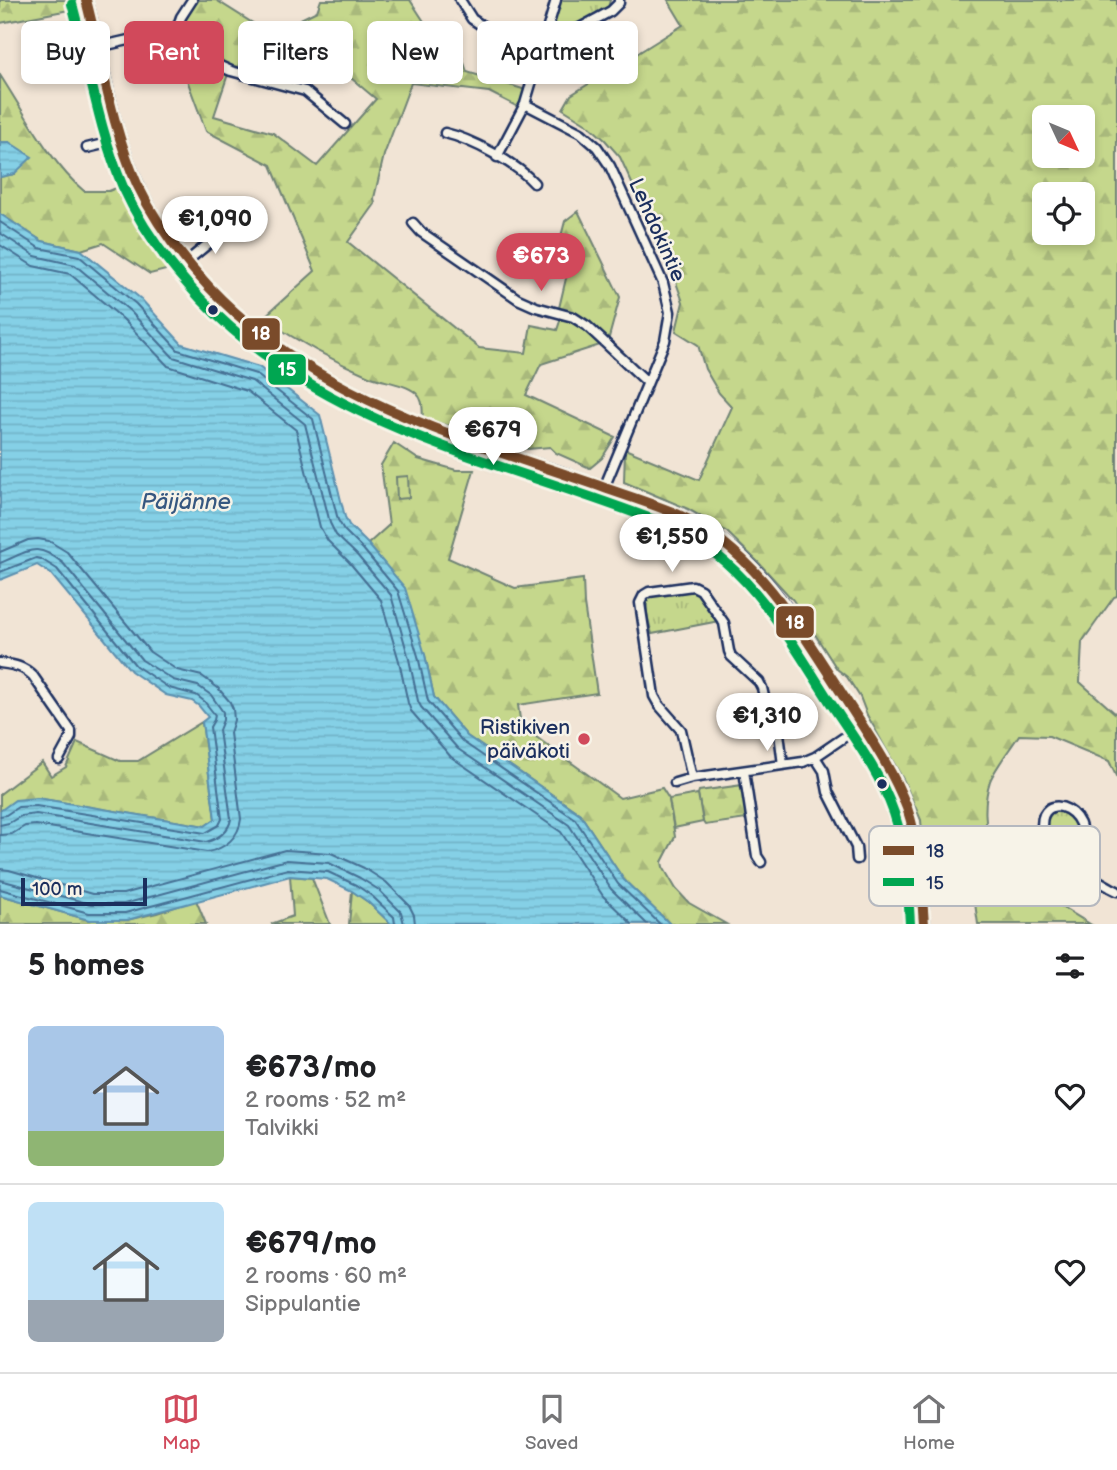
<!DOCTYPE html>
<html lang="en">
<head>
<meta charset="utf-8">
<style>
	:root { --surface:#fff; --page:#f2f2f2; --text:#202124; --muted:#757577; --line:#e0e0e0; --accent:#d1495b }
	body { margin:0; font-family:"Balsamiq Sans",sans-serif; background:var(--page); color:var(--text); height:100vh; display:flex; flex-direction:column; font-size:26px; white-space:nowrap }
	* { box-sizing:border-box; margin:0 }
	p { font-size:23px; color:var(--muted) }
	.icon { flex:none; width:38px; height:38px; fill:none; stroke:currentColor; stroke-width:2; stroke-linecap:round; stroke-linejoin:round }
	.map { position:relative; height:924px; overflow:hidden }
	.panel { display:flex; flex-direction:column; background:var(--surface); flex:1 }
	.panel>* { flex:none }
	.banner { position:absolute; left:21px; top:21px; width:700px; height:63px; display:flex; gap:14px }
	.needle { width:46px; rotate:134deg }
	.fabs { position:absolute; left:1032px; top:105px; display:grid; gap:14px }
	.fabs a { display:grid; place-items:center; width:63px; height:63px; border-radius:10px; background:var(--surface); box-shadow:0 4px 10px #0003; font-size:35px }
	.scale { position:absolute; left:21px; bottom:18px; width:126px; box-sizing:border-box; padding-left:7px; border:4px solid #1b2f5e; border-top:0; font-size:19px; line-height:24px; white-space:nowrap; color:#1b2f5e; -webkit-text-stroke:5px #f7f3e8; paint-order:stroke }
	.price { position:absolute; translate:-50% -60px; padding:0 16px; border-radius:24px; background:#fff; color:#222; font-size:23px; line-height:46px; filter:drop-shadow(0 2px 4px #0008) }
	.price::after { content:''; position:absolute; left:50%; top:42px; width:21px; height:16px; margin-left:-10px; background:inherit; clip-path:polygon(0 0,100% 0,50% 100%) }
	.price.current { background:var(--accent); color:#fff }
	ul { padding:0; list-style:none }
	li { display:flex; align-items:center; gap:21px; height:175px; padding:0 28px }
	li+li { border-top:2px solid var(--line) }
	li span { display:grid; place-items:center; flex:none; width:196px; height:140px; border-radius:10px; color:#555 }
	li>.icon { margin-inline-start:auto }
	span .icon { width:84px; height:84px; fill:#fffc; stroke-width:1 }
	li b { font-size:30px }
	h2 { display:flex; justify-content:space-between; align-items:center; height:84px; padding:0 28px; font-size:30px }
	.tag { padding:0 24px; border-radius:10px; background:var(--surface); box-shadow:0 4px 10px #0003; font-size:24px; line-height:63px }
	.tag.current { background:var(--accent); color:#fff }
	.dock { display:flex; justify-content:space-around; align-items:center; height:98px; border-top:2px solid var(--line); background:var(--surface); font-size:19px; color:var(--muted) }
	.dock a { display:grid; justify-items:center; gap:4px }
	.dock .current { color:var(--accent) }
	.map>svg:first-child { display:block }
</style>
</head>
<body>
<div class="map">
<svg width="1117" height="924" viewBox="0 0 1117 924">
	<defs>
		<pattern id="grass-tufts" width="24" height="20" patternUnits="userSpaceOnUse" patternTransform="scale(1.75)"><rect width="24" height="20" fill="#c5d78c"/><path d="M3 7l-1-3M5 7V3M7 7l1-3M15 17l-1-3M17 17v-4M19 17l1-3" fill="none" stroke="#a9b97b"/></pattern>
		<pattern id="forest-firs" width="22" height="20" patternUnits="userSpaceOnUse" patternTransform="scale(1.75)"><rect width="22" height="20" fill="#c5d78c"/><path d="M5 1l3.5 6h-7zM16 11l3.5 6h-7z" fill="#a9b97b"/></pattern>
		<pattern id="water-rules" width="6" height="5" patternUnits="userSpaceOnUse" patternTransform="scale(1.75)"><rect width="6" height="5" fill="#85d0e6"/><path d="M0 2.5h6" fill="none" stroke="#72b3c8"/></pattern>
	</defs>
	<rect width="100%" height="100%" fill="#f1e4d5"/>
	<filter id="ink" filterUnits="userSpaceOnUse"><feTurbulence type="fractalNoise" baseFrequency=".0143" numOctaves="2"/><feDisplacementMap in="SourceGraphic" scale="14" xChannelSelector="R" yChannelSelector="G"/><feConvolveMatrix kernelMatrix="1 2 1 2 8 2 1 2 1" color-interpolation-filters="sRGB"/></filter>
	<g filter="url(#ink)">
		<path fill="url(#grass-tufts)" stroke="#708375" stroke-width="2" d="M560,0H610L608,8L604,12L557,38L550,35V32Z
			M695,591L698,592L719,621L652,634C649,622 642,604 651,596Z
			M1056,810L1071,814C1079,832 1081,844 1073,862C1067,858 1058,855 1054,850C1044,838 1043,818 1056,810Z"/>
		<path fill="url(#forest-firs)" stroke="#708375" stroke-width="2" fill-rule="evenodd" d="M0,0H78L80,8L0,23Z
			M199,0H216L270,34L317,11L321,0H410L444,52L461,54L467,72L526,90L520,108L489,92L411,83L384,155L374,198L375,204L348,242L479,348L526,353L531,325L557,330L561,318C577,323 588,334 600,345L541,364L526,395L615,437L602,458L590,468L556,453L550,447L528,449L423,418C422,408 424,400 416,393C404,383 383,382 369,376C331,360 297,341 263,318L315,271L271,165L206,131L173,42L200,62L228,74L214,116L273,133L317,166L376,99L321,53L254,32L237,69L206,55L179,34L191,9Z
			M668,0H1117V596L1114,597L1082,642L1080,682L1117,715V778L1109,761L1049,736L1019,735C1011,748 995,768 990,781C984,799 983,829 993,845C1015,881 1056,903 1090,924H978L972,883L926,884L921,820L904,781L867,715L860,697L847,677L837,669L793,600L759,563L727,532L688,509L624,482L625,449L699,480L732,407L719,393L705,369L698,345L676,331L683,302L672,271L620,157L605,140L587,124L563,109L571,95L683,25ZM1045,117H1083V156H1045ZM1045,194H1083V233H1045Z
			M0,75C24,112 51,164 84,191H109L130,182C142,213 162,241 182,266L150,274L103,243L81,250L42,241L0,214V177L15,174L9,142H0Z
			M578,211L620,297L608,341L575,315L559,308L568,270L557,252L565,221Z
			M394,443L418,459L456,470H474L448,558L515,588L583,579L584,604L597,693L518,705L521,726L620,798L662,788L669,799L675,837L662,862L663,867L676,889L689,903L726,924H670L624,880L580,814L467,736L434,697L425,655L368,544L389,525L381,465Z
			M202,722L215,819L205,826L37,798L0,811V794L42,762L51,776L66,767L77,742L120,761H138Z
			M743,785L747,819L705,825L703,822L698,794L699,791Z
			M290,876L312,878L330,924H271L293,916Z
			M352,891L368,902L391,924H349Z
			M0,895L89,920H127L157,913L196,900L206,924H0Z"/>
		<path fill="#c5d78c" stroke="#708375" stroke-width="2" d="M408,476L409,498L397,499L396,477Z
			M698,794L703,822L674,828L669,799Z"/>
		<path fill="url(#water-rules)" stroke="#5b90b0" stroke-width="2" d="M0,142H9L32,157L14,174L0,177Z
			M0,214L42,241L81,250L141,299L182,344L259,367L320,415L345,517L349,525L368,544L405,588L425,655L434,697L467,736L580,814L624,880L670,924H391L368,902L352,891L327,879L290,876L127,920H89L0,895V811L15,800L37,798L205,826L215,819L202,722L208,717L199,706L192,701L166,695L131,671L51,574L37,565L0,580Z"/>
		<g fill="none" stroke-linecap="round" stroke-linejoin="round">
			<path stroke="#456f94" stroke-width="2" d="M0,222L39,248L79,256L136,304L178,350L256,374L313,419L338,520L344,530L363,549L398,591L418,656L428,701L463,742L575,819L618,884L660,924
				M0,233L35,256L75,265L130,311L173,357L252,381L305,424L330,523L336,535L356,554L391,595L409,659L418,701L421,707L458,749L569,825L611,889L647,924
				M0,245L33,266L70,274L123,319L168,366L247,391L296,430L320,527L328,541L349,562L381,600L399,661L408,703L411,711L451,757L561,832L603,896L632,924
				M0,552L28,540L38,539L49,541L67,552L150,652L177,670L202,676L218,688L230,702L233,709L234,720L230,733L241,819C239,837 225,849 207,852L36,825L25,826L12,834L0,835
				M0,563C30,551 35,541 63,563L142,660L173,680L198,686L211,695L223,712V720L219,730L231,819C229,831 218,839 206,842L36,814L21,816L9,823L0,825
				M0,572L36,558L41,559L57,569L136,666L169,688L196,695L204,701L215,715L214,720L210,727L222,819L219,825L205,833L36,806L18,807L6,815L0,816
				M0,869L9,870L92,894H123L285,850L331,853L364,868L386,882L409,905L414,915L415,924
				M0,880L91,904H124L287,860L329,863L360,878L379,890L401,912L404,924
				M0,889L89,913H125L288,869L328,872L356,885L372,896L394,917L395,924"/>
			<g stroke="#1b2f5e" stroke-width="13">
				<path id="minor" d="M460,0L472,19L484,27L542,45
					M174,37L181,17L192,0
					M98,47L146,36L174,37L204,59L231,71L305,91L345,124
					M541,49L611,11L619,3V0
					M525,104L581,133L597,147L610,166L663,283L670,312L665,341L604,488
					M445,133C471,139 516,163 534,183
					M87,148L120,140
					M497,157L525,104L556,0
					M413,223L421,232L518,299L536,307L573,317L587,326L647,382
					M186,262L219,235L231,229
					M0,663C14,665 23,666 33,676L71,731V737L59,759
					M815,757L824,771L828,792L856,847L857,859
					M744,771L757,856L761,862
					M692,778L681,730L659,705L654,696L640,603L644,595L649,592L693,586L701,590L724,623L729,651L731,656L759,682L762,688L768,714L779,733L783,765
					M675,783L692,778L803,762L815,757L862,725
					M1075,867C1106,808 1034,784 1043,832C1045,840 1048,849 1055,855C1060,860 1068,863 1074,866C1086,874 1099,881 1111,888L1117,891"/>
			</g>
			<g stroke="#1b2f5e" stroke-width="15">
				<path id="tertiary" d="M86,0C102,56 109,115 131,169C146,207 169,241 195,272C287,383 429,430 562,473C589,483 617,492 644,502C657,507 670,510 682,516C696,522 710,532 722,541C772,578 802,631 834,682C863,728 902,777 913,830C920,861 922,893 924,924"/>
			</g>
			<use href="#minor" stroke="#f7f3e8" stroke-width="8"/>
			<use href="#tertiary" stroke="#f7f3e8" stroke-width="10"/>
			<g stroke="#f7f3e8" stroke-width="16">
				<path id="bus-1" d="M86,0C102,61 111,126 137,184C155,222 181,257 210,288C316,400 461,438 602,487C627,496 653,504 677,514C757,551 798,627 844,697C867,733 892,768 907,808C920,845 921,885 924,924"/>
			</g>
			<g stroke="#f7f3e8" stroke-width="16">
				<path id="bus-2" d="M72,4C89,65 98,128 123,187C142,229 170,266 201,299C328,433 508,461 672,527C748,562 787,635 830,702C854,738 880,773 894,813C906,849 908,887 910,924"/>
			</g>
			<use href="#bus-1" stroke="#7a4b2a" stroke-width="10"/>
			<use href="#bus-2" stroke="#00a651" stroke-width="10"/>
		</g>
	</g>
	<g fill="#1b2f5e" stroke="#f7f3e8" stroke-width="2.5">
		<circle cx="213" cy="310" r="6"/>
		<circle cx="882" cy="784" r="6"/>
	</g>
	<circle fill="#d1495b" stroke="#f7f3e8" stroke-width="2.5" cx="584" cy="739" r="7"/>
	<g text-anchor="middle" dominant-baseline="central" stroke-width="5" stroke-linejoin="round" paint-order="stroke">
		<g font-size="21" fill="#1b2f5e" stroke="#f7f3e8">
			<text transform="translate(657 230) rotate(66)">Lehdokintie</text>
		</g>
		<g font-size="21" fill="#1b2f5e" stroke="#f7f3e8" text-anchor="end">
			<text x="570" y="727">Ristikiven<tspan x="570" dy="24">päiväkoti</tspan></text>
		</g>
		<g font-size="23" font-style="italic" fill="#365780" stroke="#f7f3e8">
			<text x="186" y="502">Päijänne</text>
		</g>
	</g>
	<rect x="869" y="826" width="231" height="80" rx="10" fill="#f7f3e8" stroke="#b5b8bf" stroke-width="2"/>
	<rect x="883" y="846" width="31" height="9" fill="#7a4b2a"/>
	<rect x="883" y="878" width="31" height="8" fill="#00a651"/>
	<g font-size="19" fill="#1b2f5e">
		<text x="926" y="857">18</text>
		<text x="926" y="889">15</text>
	</g>
	<g stroke="#f7f3e8" stroke-width="2.5">
		<rect x="241" y="317" width="40" height="34" rx="7" fill="#7a4b2a"/>
		<rect x="267" y="353" width="40" height="33" rx="7" fill="#00a651"/>
		<rect x="775" y="605" width="40" height="34" rx="7" fill="#7a4b2a"/>
	</g>
	<g font-size="19" text-anchor="middle" font-weight="bold" fill="#fff">
		<text x="261" y="340">18</text>
		<text x="287" y="376">15</text>
		<text x="795" y="629">18</text>
	</g>
</svg>
<div class="fabs">
<a><svg class="needle" viewBox="-14 -14 28 28"><path d="M0-13l5 13h-10z" fill="#e53935"/><path d="M0 13l5-13h-10z" fill="#757577"/></svg></a>
<a><svg class="icon" aria-label="locate" viewBox="0 0 24 24"><circle cx="12" cy="12" r="6"/><path d="M12 2v4M12 18v4M2 12h4M18 12h4"/></svg></a>
</div>
<div class="scale">100 m</div>
<b class="price" style="left:215px;top:256px">€1,090</b>
<b class="price current" style="left:541px;top:293px">€673</b>
<b class="price" style="left:493px;top:467px">€679</b>
<b class="price" style="left:672px;top:574px">€1,550</b>
<b class="price" style="left:767px;top:753px">€1,310</b>
<div class="banner">
<a class="tag">Buy</a>
<a class="tag current">Rent</a>
<a class="tag">Filters</a>
<a class="tag">New</a>
<a class="tag">Apartment</a>
</div>
</div>
<section class="panel">
<h2>5 homes<svg class="icon" aria-label="filters" viewBox="0 0 24 24"><path d="M4 7h16M4 17h16"/><circle cx="9" cy="7" r="2"/><circle cx="15" cy="17" r="2"/></svg></h2>
<ul>
<li><span style="background:linear-gradient(#a9c7e8 75%,#8fb573 0)"><svg class="icon" aria-label="home" viewBox="0 0 24 24"><path d="M3 11l9-7 9 7M6 9v11h12V9"/></svg></span><div><b>€673/mo</b><p>2 rooms · 52 m²</p><p>Talvikki</p></div><svg class="icon" aria-label="heart" viewBox="0 0 24 24"><path d="M12 20l-8-8c-3-5 5-10 8-4 3-6 11-1 8 4z"/></svg></li>
<li><span style="background:linear-gradient(#bfe0f5 70%,#9aa5b1 0)"><svg class="icon" aria-label="home" viewBox="0 0 24 24"><path d="M3 11l9-7 9 7M6 9v11h12V9"/></svg></span><div><b>€679/mo</b><p>2 rooms · 60 m²</p><p>Sippulantie</p></div><svg class="icon" aria-label="heart" viewBox="0 0 24 24"><path d="M12 20l-8-8c-3-5 5-10 8-4 3-6 11-1 8 4z"/></svg></li>
</ul>
</section>
<nav class="dock">
<a class="current"><svg class="icon" aria-label="map" viewBox="0 0 24 24"><path d="M3 6l6-2 6 2 6-2v14l-6 2-6-2-6 2zM9 4v14M15 6v14"/></svg>Map</a>
<a><svg class="icon" aria-label="saved" viewBox="0 0 24 24"><path d="M7 4h10v16l-5-4-5 4z"/></svg>Saved</a>
<a><svg class="icon" aria-label="home" viewBox="0 0 24 24"><path d="M3 11l9-7 9 7M6 9v11h12V9"/></svg>Home</a>
</nav>
</body>
</html>
